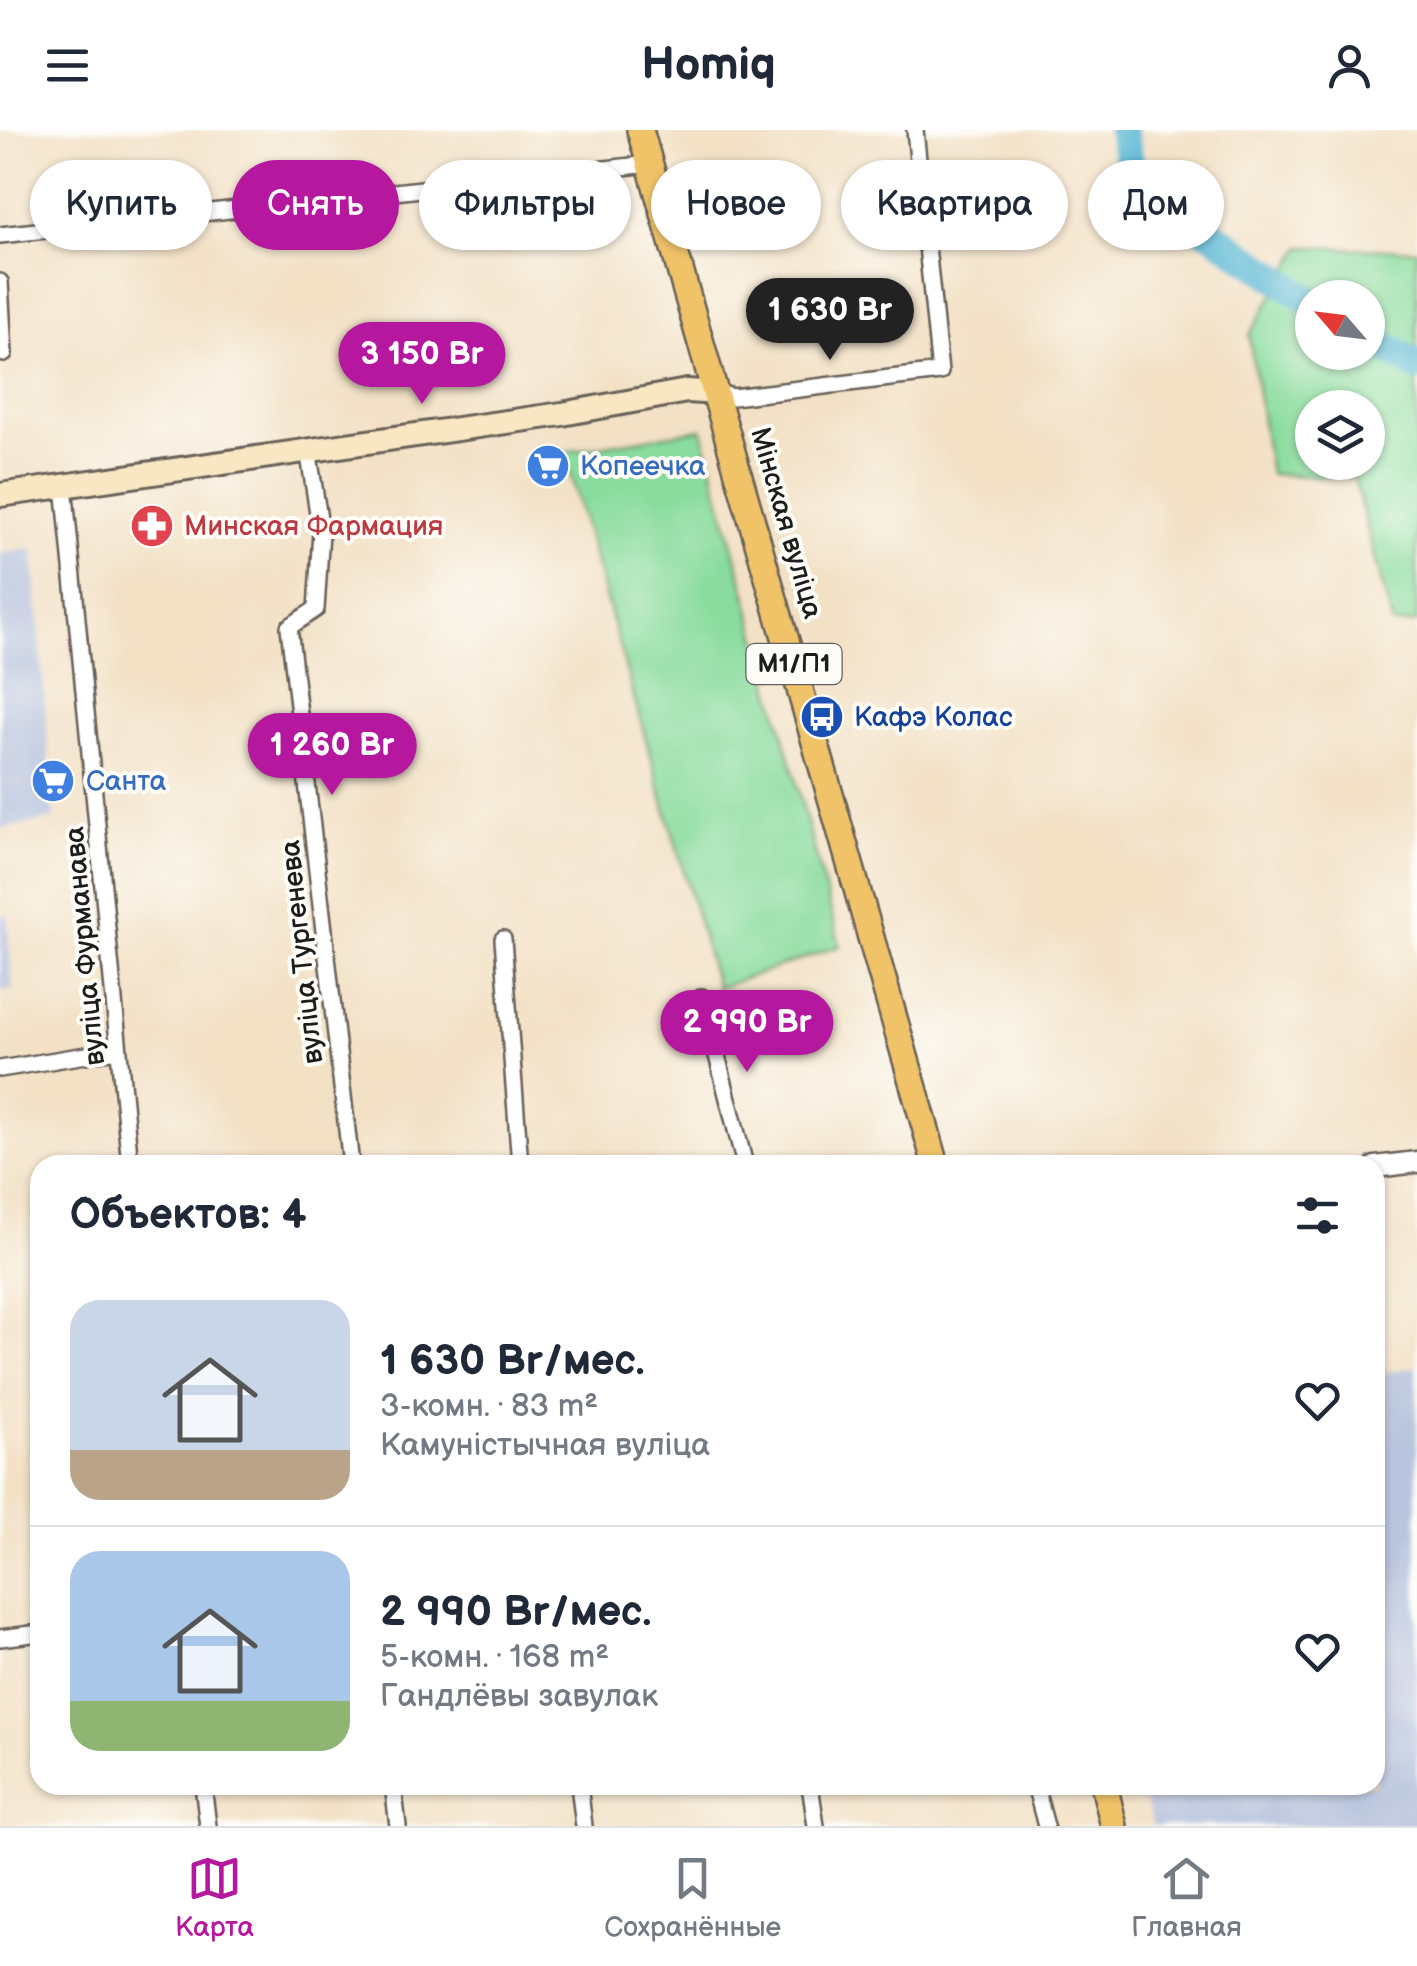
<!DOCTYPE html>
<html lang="ru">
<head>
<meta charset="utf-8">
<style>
	:root { --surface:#fff; --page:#f6f6f7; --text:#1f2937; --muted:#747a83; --line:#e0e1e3; --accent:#b5179e }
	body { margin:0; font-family:"Balsamiq Sans",sans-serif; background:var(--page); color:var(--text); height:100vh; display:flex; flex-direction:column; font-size:38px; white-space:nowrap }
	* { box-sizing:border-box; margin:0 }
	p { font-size:32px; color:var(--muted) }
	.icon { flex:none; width:55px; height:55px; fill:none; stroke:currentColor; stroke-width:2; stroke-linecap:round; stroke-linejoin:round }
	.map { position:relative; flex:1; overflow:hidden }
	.details { position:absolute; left:30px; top:1025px; width:1355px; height:640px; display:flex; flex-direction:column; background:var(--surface); border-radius:30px; box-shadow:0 2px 8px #0004 }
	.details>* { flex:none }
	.hud { position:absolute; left:30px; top:30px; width:1358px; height:90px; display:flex; gap:20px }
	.needle { width:65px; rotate:298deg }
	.controls { position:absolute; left:1295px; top:150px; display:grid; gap:20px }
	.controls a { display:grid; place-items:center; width:90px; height:90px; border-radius:50%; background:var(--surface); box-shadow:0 2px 8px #0004; font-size:50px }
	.price { position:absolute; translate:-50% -85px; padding:0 22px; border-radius:35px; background:var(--accent); color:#fff; font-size:32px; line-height:65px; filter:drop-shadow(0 2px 5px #0008) }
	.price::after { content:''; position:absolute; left:50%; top:60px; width:30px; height:22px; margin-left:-15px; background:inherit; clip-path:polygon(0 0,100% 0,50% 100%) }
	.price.on { background:#222; color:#fff }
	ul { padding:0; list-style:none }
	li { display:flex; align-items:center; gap:30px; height:250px; padding:0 40px }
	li+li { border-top:2px solid var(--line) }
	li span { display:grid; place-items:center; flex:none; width:280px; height:200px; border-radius:30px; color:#555 }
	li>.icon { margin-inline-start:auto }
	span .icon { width:120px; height:120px; fill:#fffc; stroke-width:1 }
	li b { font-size:42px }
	h2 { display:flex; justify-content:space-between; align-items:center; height:120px; padding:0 40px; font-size:42px }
	.pill { padding:0 35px; border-radius:45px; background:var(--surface); box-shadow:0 2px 8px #0004; font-size:35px; line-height:90px }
	.pill.on { background:var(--accent); color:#fff }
	header { display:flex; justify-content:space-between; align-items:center; height:130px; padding:0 40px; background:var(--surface); font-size:45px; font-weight:600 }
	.menu { display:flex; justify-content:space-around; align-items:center; height:140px; border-top:2px solid var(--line); background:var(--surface); font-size:28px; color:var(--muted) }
	.menu a { display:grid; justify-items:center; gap:5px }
	.menu .on { color:var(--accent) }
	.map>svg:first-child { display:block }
</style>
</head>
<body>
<header><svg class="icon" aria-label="menu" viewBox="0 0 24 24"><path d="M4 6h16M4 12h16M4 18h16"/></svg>Homiq<svg class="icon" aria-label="person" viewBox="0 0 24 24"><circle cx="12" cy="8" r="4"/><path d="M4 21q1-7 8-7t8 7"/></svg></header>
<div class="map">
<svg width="1417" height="1696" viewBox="0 0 1417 1696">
	<rect width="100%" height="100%" fill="#fdfcf7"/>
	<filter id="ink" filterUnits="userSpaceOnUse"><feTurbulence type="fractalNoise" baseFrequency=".01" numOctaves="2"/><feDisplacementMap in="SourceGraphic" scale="20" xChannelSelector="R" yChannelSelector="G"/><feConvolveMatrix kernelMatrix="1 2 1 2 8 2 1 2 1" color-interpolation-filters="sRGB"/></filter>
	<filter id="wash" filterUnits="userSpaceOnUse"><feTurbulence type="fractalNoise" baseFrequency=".0048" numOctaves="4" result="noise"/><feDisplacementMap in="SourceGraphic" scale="40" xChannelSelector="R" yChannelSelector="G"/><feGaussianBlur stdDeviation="2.25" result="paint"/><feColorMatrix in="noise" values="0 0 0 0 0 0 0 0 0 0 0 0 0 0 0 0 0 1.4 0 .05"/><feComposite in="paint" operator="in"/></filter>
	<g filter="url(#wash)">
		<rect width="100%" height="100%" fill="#f3e1c6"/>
		<path fill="#b9c5de" d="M33,418L54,689L0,699V424Z
			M0,785H7L13,859L0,861Z
			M1417,1237V1696H1153L1141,1655H1375V1244Z"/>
		<path fill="#89dc9d" stroke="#527c5c" stroke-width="2.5" fill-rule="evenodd" d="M1302,117L1417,120V493L1393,495L1354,348L1270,344L1249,205ZM1312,168H1368V222H1312ZM1312,278H1368V332H1312Z
			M702,299L840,816L717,858L564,322Z"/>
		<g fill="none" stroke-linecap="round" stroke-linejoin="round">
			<path stroke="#55b6d3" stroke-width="30" d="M1122,0L1131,39L1152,74L1212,103L1312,172
				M1368,206L1417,236"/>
		</g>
	</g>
	<g filter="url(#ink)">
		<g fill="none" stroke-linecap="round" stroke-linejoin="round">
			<g stroke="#676158" stroke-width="20">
				<path id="minor" d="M0,105L650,34
					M0,152L4,224
					M717,263L733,267L940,242L915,0
					M308,319L321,402L316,479L289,497L351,1035
					M64,355L130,1035
					M503,809L520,1035
					M702,867L745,1035
					M0,939L117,920
					M0,1508L40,1503
					M203,1655L208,1696
					M393,1655L398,1696
					M579,1655L584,1696
					M810,1655L816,1696
					M1035,1655L1046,1696"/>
			</g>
			<g stroke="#676158" stroke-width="25">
				<path id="tertiary" d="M1375,1037L1417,1032"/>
			</g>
			<g stroke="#676158" stroke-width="28">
				<path id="secondary" d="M0,365L562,284L687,261L717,263"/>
			</g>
			<g stroke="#676158" stroke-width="30">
				<path id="primary" d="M640,0L936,1035
					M1104,1655L1114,1696"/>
			</g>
			<use href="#minor" stroke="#fff" stroke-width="15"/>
			<use href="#tertiary" stroke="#fff" stroke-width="20"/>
			<use href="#secondary" stroke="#f9e7c3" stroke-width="22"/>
			<use href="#primary" stroke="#f0c369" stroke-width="25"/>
		</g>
	</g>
	<defs>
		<g id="supermarket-disc" transform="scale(2.25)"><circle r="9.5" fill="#3f7fe0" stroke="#fdfcf7"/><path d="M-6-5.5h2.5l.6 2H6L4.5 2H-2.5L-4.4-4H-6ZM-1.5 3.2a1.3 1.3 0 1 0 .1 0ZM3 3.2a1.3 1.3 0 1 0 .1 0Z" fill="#fff"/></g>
		<g id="pharmacy-disc" transform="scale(2.25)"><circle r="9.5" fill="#e0444e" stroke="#fdfcf7"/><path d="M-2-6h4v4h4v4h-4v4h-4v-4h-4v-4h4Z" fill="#fff"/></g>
		<g id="bus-disc" transform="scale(2.25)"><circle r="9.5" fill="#1a4fb4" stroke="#fdfcf7"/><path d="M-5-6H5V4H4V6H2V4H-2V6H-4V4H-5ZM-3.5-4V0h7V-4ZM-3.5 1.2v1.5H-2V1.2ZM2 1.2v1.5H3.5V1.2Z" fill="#fff"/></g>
	</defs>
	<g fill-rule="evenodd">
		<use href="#supermarket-disc" x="548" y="336"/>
		<use href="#pharmacy-disc" x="152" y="396"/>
		<use href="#bus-disc" x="822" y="587"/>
		<use href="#supermarket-disc" x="53" y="651"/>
	</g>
	<g text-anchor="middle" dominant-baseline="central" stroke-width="8" stroke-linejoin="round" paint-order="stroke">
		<rect fill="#fdfcf7" stroke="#605f5e" stroke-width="2.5" x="746.5" y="514" width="95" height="40" rx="8"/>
		<g font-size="25" font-weight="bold" fill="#1c1c1c">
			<text x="794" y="534">М1/П1</text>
		</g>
		<g font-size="28" fill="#366cbe" stroke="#fdfcf7" text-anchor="start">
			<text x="580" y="336">Копеечка</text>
			<text x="86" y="651">Санта</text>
		</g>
		<g font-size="28" fill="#1c1c1c" stroke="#fdfcf7">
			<text transform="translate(786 393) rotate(74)">Мінская вуліца</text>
			<text transform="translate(85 816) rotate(-95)">вуліца Фурманава</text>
			<text transform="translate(302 822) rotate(-96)">вуліца Тургенева</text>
		</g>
		<g font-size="28" fill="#be3a42" stroke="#fdfcf7" text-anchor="start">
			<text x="184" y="396">Минская Фармация</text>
		</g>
		<g font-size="28" fill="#164399" stroke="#fdfcf7" text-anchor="start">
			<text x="854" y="587">Кафэ Колас</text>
		</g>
	</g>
</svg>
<div class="controls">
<a><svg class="needle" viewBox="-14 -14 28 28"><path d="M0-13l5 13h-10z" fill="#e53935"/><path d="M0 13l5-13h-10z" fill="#747a83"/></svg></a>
<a><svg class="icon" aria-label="layers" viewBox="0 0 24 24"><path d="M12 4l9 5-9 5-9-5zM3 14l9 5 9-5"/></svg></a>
</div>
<b class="price on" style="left:830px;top:233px">1 630 Br</b>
<b class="price" style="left:422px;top:277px">3 150 Br</b>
<b class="price" style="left:332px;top:668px">1 260 Br</b>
<b class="price" style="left:747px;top:945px">2 990 Br</b>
<div class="hud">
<a class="pill">Купить</a>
<a class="pill on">Снять</a>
<a class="pill">Фильтры</a>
<a class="pill">Новое</a>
<a class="pill">Квартира</a>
<a class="pill">Дом</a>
</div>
<section class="details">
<h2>Объектов: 4<svg class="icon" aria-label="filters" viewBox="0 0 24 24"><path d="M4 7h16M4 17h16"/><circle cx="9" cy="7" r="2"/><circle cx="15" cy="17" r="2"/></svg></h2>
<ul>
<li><span style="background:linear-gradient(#c9d6e8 75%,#b9a48a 0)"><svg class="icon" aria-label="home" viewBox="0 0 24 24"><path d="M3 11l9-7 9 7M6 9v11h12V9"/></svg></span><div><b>1 630 Br/мес.</b><p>3-комн. · 83 m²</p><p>Камуністычная вуліца</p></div><svg class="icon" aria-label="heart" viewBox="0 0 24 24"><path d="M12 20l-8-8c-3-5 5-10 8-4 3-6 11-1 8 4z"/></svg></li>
<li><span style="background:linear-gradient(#a9c7e8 75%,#8fb573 0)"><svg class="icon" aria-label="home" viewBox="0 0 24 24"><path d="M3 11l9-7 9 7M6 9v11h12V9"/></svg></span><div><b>2 990 Br/мес.</b><p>5-комн. · 168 m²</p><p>Гандлёвы завулак</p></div><svg class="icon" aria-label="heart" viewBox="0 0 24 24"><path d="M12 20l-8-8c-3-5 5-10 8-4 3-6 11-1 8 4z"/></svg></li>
</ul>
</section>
</div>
<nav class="menu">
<a class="on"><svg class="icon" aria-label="map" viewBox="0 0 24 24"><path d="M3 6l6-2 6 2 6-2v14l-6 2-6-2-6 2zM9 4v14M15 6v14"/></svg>Карта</a>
<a><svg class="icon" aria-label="saved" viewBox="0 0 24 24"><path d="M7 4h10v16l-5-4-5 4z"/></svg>Сохранённые</a>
<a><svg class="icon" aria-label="home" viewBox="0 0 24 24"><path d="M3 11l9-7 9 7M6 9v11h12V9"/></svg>Главная</a>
</nav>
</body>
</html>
